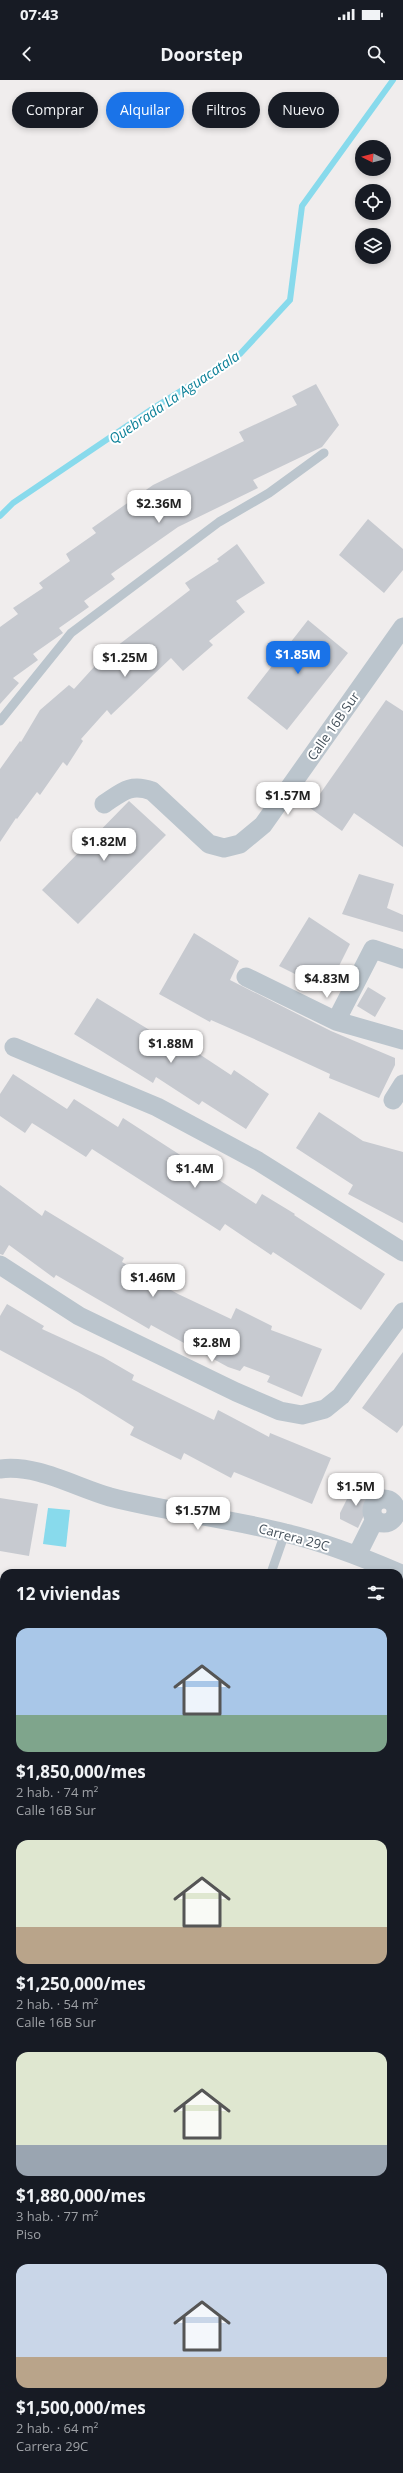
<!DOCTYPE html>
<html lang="es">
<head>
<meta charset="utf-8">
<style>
	:root { --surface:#171b24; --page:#20242c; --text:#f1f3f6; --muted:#9ea1a6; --accent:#1a73e8 }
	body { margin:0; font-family:"Open Sans",sans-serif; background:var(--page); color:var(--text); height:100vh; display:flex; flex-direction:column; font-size:15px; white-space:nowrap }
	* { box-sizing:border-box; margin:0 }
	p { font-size:13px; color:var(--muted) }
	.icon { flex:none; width:22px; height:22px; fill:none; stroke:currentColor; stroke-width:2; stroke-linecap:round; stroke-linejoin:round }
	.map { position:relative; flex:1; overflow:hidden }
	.drawer { position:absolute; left:0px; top:1489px; width:403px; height:904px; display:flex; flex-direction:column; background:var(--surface); border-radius:12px 12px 0 0; box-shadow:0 2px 6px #0003 }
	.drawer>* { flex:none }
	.hud { position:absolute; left:12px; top:12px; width:379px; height:36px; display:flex; gap:8px }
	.needle { width:26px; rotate:276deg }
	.controls { position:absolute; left:355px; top:60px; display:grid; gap:8px }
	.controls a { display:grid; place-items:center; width:36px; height:36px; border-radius:50%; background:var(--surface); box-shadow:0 2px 6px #0003; font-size:20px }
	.price { position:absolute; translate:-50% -34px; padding:0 9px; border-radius:8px; background:#fff; color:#222; font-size:13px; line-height:26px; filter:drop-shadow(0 1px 2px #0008) }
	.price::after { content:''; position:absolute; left:50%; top:24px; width:12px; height:9px; margin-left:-6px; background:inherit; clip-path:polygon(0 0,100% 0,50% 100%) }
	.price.active { background:var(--accent); color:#fff }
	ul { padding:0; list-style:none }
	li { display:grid; align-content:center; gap:8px; height:212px; padding:0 16px }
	li span { display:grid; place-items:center; height:124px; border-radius:12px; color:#555 }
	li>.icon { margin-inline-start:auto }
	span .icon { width:72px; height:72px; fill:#fffc; stroke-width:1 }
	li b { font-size:17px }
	h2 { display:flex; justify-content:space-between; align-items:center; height:48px; padding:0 16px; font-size:17px }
	.tag { padding:0 14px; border-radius:18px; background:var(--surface); box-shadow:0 2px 6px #0003; font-size:14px; line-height:36px }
	.tag.active { background:var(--accent); color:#fff }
	.status { display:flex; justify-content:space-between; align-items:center; height:28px; padding:0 20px; background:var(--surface); direction:ltr }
	.status svg { height:11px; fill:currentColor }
	header { display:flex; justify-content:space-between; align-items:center; height:52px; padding:0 16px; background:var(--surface); font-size:18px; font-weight:700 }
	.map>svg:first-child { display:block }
</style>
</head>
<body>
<div class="status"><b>07:43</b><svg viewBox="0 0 49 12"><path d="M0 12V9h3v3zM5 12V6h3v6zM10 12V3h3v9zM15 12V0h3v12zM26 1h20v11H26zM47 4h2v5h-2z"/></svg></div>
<header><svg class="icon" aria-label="back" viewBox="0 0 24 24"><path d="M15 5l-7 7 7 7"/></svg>Doorstep<svg class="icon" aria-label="search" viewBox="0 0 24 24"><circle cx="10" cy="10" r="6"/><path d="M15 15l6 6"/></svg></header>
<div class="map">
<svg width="403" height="2393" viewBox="0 0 403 2393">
	<rect width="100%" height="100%" fill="#f0eded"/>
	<path fill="#88daec" d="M48,1428L70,1430L66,1467L43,1464Z"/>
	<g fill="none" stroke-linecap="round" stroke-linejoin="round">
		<path stroke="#88daec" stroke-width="6" d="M0,436L13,423L155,327L240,274L290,220L302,126L393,0
			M399,1768L403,1763
			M209,2393L211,2389"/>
	</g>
	<path fill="#c7cad0" d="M316,304L339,345L322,367L253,400L258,408L178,447L111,494L115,499L84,521L89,527L59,548L63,553L33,574L38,580L13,598L19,603L0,624V547L18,534L13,528L43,508L39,503L70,481L66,474L96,453L92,448L153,405L244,361L239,352L297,325L292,316Z
		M368,439L403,469V490L384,513L339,475Z
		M237,464L265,503L236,521L245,532L209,561L213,565L183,591L171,578L111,635L107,630L81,659L83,661L67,686L63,682L40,715L37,712L17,739L16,738L0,762V689L20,661L21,662L40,630L69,605L74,609L104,576L190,510L185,503L219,481L217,479Z
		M308,540L348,573L287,650L247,618Z
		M386,620L403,631V767L354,733L342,751L310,728Z
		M129,721L166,755L78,844L42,810Z
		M359,794L394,804L387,828L403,835V852L342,834Z
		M309,837L350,864L327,910L279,886Z
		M194,853L239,881L230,900L331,951L395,978V985L379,1018L329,998L330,994L252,958L211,940L210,942L159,914Z
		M368,907L386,918L375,937L357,926Z
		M97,918L184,971L187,966L231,995L234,990L269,1014L246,1049L202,1021L199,1025L156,997L153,1003L74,954Z
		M13,994L67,1029L74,1019L118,1047L123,1038L256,1124L262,1114L295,1134L294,1135L385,1194L361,1230L273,1172L271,1175L225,1144L220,1151L92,1069L86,1077L32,1043L25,1053L0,1036V1014Z
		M319,1032L363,1061L403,1072V1143L348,1114L353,1105L296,1068Z
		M0,1105L42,1136L45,1130L124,1178L122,1182L178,1214L231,1239L236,1228L272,1246L271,1250L322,1269L302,1317L267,1302L270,1296L244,1286L240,1291L228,1287L151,1245L149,1249L56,1195L54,1198L9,1165L3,1175L0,1174Z
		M7,1224L44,1246L42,1249L103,1277L134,1295L132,1300L214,1340L218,1330L269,1357L270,1353L331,1378L312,1424L234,1392L231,1398L184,1373L181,1380L130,1355L134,1347L78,1312L0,1270V1236Z
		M403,1272V1345L397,1353L362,1328Z
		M358,1406L374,1414L358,1448L340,1439V1433L352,1409L356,1411Z
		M0,1418L38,1424L29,1476L0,1471Z"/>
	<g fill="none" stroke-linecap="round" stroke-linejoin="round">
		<path stroke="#bbc5cd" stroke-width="9" d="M0,641L71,553L219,442L269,413L324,373
			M271,1493L285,1453"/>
		<path stroke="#bbc5cd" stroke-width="19" d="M104,724C122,712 130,703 152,711L209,764L224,768L240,764L263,745L403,547
			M246,897L336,941L403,960
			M336,941L373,869L403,879
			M14,967L157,1027L258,1081L403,1172
			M393,1020L403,1004
			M0,1185L79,1236L236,1312L280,1331L302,1335L325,1329L341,1316L403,1232
			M0,1389C37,1384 75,1407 110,1417C168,1432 227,1438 285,1453C324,1462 362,1477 399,1493
			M372 1431a12 12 0 1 1 24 0a12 12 0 1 1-24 0Z
			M357,1475L375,1439
			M0,2107L4,2100
			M0,2341L4,2343"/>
	</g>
	<g text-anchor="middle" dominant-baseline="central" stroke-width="4" stroke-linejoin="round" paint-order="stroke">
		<g font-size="13" fill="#45515b" stroke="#fff">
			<text transform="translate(333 646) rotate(-55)">Calle 16B Sur</text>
			<text transform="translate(294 1457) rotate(15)">Carrera 29C</text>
		</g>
		<g font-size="14" font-style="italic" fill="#0c8098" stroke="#fff">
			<text transform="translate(174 317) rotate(-34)">Quebrada La Aguacatala</text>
		</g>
	</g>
</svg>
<div class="controls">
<a><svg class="needle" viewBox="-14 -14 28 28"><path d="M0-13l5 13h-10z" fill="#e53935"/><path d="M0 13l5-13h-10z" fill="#9ea1a6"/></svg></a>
<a><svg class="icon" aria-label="locate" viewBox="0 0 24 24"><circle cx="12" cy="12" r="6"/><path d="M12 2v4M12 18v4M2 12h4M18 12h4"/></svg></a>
<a><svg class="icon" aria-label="layers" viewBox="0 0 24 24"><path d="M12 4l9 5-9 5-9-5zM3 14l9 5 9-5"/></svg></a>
</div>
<b class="price" style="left:159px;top:444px">$2.36M</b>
<b class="price active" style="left:298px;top:595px">$1.85M</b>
<b class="price" style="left:125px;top:598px">$1.25M</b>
<b class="price" style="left:288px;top:736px">$1.57M</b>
<b class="price" style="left:104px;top:782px">$1.82M</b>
<b class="price" style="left:327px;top:919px">$4.83M</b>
<b class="price" style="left:171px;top:984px">$1.88M</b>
<b class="price" style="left:195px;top:1109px">$1.4M</b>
<b class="price" style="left:153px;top:1218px">$1.46M</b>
<b class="price" style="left:212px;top:1283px">$2.8M</b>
<b class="price" style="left:356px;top:1427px">$1.5M</b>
<b class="price" style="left:198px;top:1451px">$1.57M</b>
<div class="hud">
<a class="tag">Comprar</a>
<a class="tag active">Alquilar</a>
<a class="tag">Filtros</a>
<a class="tag">Nuevo</a>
</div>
<section class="drawer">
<h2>12 viviendas<svg class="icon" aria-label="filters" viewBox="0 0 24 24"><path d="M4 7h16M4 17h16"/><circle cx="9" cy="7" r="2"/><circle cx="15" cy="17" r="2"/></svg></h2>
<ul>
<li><span style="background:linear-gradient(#a9c7e8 70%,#7fa58c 0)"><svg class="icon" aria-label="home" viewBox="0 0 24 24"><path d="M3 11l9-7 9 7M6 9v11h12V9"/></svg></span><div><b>$1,850,000/mes</b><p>2 hab. · 74 m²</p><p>Calle 16B Sur</p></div></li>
<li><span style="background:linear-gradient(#dfe7d0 70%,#b9a48a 0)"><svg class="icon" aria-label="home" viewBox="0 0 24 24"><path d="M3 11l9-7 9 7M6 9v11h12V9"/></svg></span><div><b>$1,250,000/mes</b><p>2 hab. · 54 m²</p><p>Calle 16B Sur</p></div></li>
<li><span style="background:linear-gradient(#dfe7d0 75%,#9aa5b1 0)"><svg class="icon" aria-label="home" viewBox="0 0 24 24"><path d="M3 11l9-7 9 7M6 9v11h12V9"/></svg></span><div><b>$1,880,000/mes</b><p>3 hab. · 77 m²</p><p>Piso</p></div></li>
<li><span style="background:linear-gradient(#c9d6e8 75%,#b9a48a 0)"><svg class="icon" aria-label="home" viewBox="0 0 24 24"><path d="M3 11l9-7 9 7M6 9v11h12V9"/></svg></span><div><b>$1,500,000/mes</b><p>2 hab. · 64 m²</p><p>Carrera 29C</p></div></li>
</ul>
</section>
</div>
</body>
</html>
